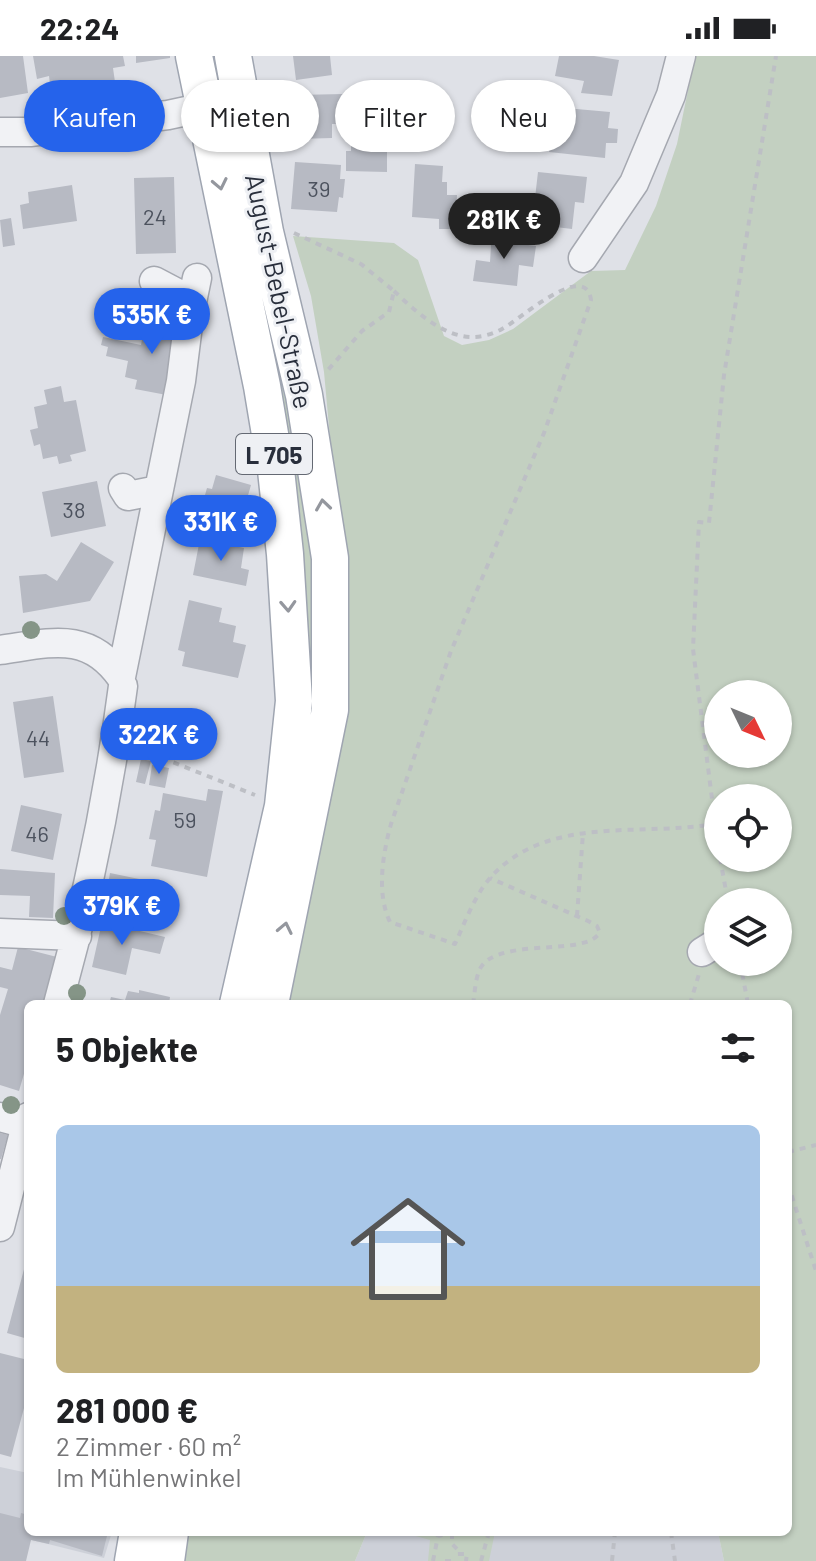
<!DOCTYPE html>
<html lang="de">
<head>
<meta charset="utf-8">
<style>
	:root { --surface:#fff; --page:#f6f6f6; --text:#202124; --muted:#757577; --line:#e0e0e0; --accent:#2563eb }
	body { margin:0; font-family:Barlow,sans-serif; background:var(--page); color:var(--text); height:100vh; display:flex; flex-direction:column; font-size:30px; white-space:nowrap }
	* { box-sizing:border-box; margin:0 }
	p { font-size:26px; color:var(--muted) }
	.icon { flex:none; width:44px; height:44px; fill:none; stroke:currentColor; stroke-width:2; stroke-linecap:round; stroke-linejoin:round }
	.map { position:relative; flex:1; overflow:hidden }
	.panel { position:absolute; left:24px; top:944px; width:768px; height:536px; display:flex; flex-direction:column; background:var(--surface); border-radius:12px; box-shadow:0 2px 6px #0004 }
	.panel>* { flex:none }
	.top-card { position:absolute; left:24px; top:24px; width:768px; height:72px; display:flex; gap:16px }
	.needle { width:52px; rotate:133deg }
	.tools { position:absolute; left:704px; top:624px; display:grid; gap:16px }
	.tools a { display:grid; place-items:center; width:88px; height:88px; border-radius:50%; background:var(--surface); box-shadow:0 2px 6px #0004; font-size:40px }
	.price { position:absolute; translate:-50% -68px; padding:0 18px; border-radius:28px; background:var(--accent); color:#fff; font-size:26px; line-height:52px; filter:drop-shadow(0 2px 4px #0008) }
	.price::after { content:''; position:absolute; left:50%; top:48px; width:24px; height:18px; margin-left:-12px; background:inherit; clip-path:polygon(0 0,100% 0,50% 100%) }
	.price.on { background:#222; color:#fff }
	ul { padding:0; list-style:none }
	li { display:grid; align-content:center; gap:16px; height:424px; padding:0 32px }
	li+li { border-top:2px solid var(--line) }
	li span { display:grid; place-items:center; height:248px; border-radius:12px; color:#555 }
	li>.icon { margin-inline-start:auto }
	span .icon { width:144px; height:144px; fill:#fffc; stroke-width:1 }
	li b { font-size:34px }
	h2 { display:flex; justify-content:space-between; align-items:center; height:96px; padding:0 32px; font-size:34px }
	.chip { padding:0 28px; border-radius:36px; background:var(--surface); box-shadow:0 2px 6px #0004; font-size:28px; line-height:72px }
	.chip.on { background:var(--accent); color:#fff }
	.status { display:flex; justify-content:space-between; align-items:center; height:56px; padding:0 40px; background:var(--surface); direction:ltr }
	.status svg { height:22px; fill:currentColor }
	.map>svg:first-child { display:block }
</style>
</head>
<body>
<div class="status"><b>22:24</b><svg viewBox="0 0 49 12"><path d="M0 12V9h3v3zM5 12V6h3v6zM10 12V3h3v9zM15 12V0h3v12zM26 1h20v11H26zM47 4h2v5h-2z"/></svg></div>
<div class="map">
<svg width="816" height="1505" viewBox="0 0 816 1505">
	<rect width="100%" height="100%" fill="#dfe1e7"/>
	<path fill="#cdd0d8" d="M0,1411L28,1417V1476H112L104,1502L0,1476Z
		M367,1476H718L724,1505H355Z"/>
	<path fill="#c3d0c1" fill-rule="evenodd" d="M695,0H816V1505H724L718,1476H788V948H287L320,796L340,654L337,458L324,316L311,240L293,180L394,187L418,204L444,280L462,289L489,284L513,273L591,215L625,214L656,150L677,88ZM718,638H778V698H718ZM718,742H778V802H718ZM718,846H778V906H718Z
		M233,129L251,187L276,307L304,415L318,551L307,689L305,538L301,469Z
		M188,1476H367L355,1505H183Z
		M409,1476H495L489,1505H428L430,1484L412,1479Z"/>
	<path fill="#b7bac3" d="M0,0H23L28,37L0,42Z
		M33,0H123L125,10L113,12L115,26L51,36L49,20L37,23Z
		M136,0H170V2L136,7Z
		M293,0H330L332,19L296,24Z
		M559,0H594L619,4L612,40L581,37L584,25L555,20Z
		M344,38L345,68H332V82L297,83L296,39Z
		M554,51L610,56L608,72L618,73L617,87H606L605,102L549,96L550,89L543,88L546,56L553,57Z
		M351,82L364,83V95H387V116L346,115V95H351Z
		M295,106L341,109L340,123H345L343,142L339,141L337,156L291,153Z
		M415,108L443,110L442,126H447V139H457L455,173H439V163L412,161Z
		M538,116L587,121L584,147L575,146L572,173L523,167L525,141L535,142Z
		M174,121L176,197L136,198L134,122Z
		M72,129L77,165L23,173L20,149L29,147L28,136Z
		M11,162L15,189L3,191L0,164Z
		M492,174L513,177L512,187L536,190L533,211L519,209L517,230L473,225L476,204L490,206Z
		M146,262L186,269L172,340L135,333L137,324L125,321L128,305L106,300L108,291L101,289L103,281L141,289Z
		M61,330L64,346L76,344L86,395L70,399L72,405L59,408L57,400L43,403L40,388L34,390L30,374L38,372L34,351L47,348L44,334Z
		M216,419L251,429L241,464L201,453L207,432L212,433Z
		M97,425L106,470L51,481L42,436Z
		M200,483L244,492L241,512L249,514L246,530L193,519Z
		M81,486L114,506L90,545L23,557L19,520L46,518L57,525Z
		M189,544L222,552L219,566L236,570L233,586L246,589L238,622L182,610L185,596L178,594Z
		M53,640L64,716L24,722L13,646Z
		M159,675L182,682L178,694L155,686Z
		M141,703L151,705L145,728L136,726Z
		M152,709L169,712L165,732L149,729Z
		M208,733L223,735L207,821L151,810L156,784L149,783L155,754L160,755L163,737L206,745Z
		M21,749L62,758L53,804L11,795Z
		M0,813L55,817L53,862L29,861L30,840L0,839Z
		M110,817L144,824L139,853L105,847Z
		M102,866L165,881L160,898L132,892L126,919L92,911Z
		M18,891L57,901L44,948H28V1004L19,1035L0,1029V959L8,933L0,931V911L12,914Z
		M139,934L170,941L169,948H109L111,941L125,944L128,935L139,937Z
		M0,1077L8,1079L1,1103H0Z
		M27,1202H28V1283L7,1277Z
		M0,1297L28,1304V1337L11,1401L0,1398Z
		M0,1457L20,1462L21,1457L28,1459V1476H108L102,1500L50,1484L49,1488L31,1484L26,1505H0Z"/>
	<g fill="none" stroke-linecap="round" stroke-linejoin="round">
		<g stroke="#a5a8b0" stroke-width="31">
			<path id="minor" d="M0,76H30L168,59L205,51
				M583,202L634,127L671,39L681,0
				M154,225L192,245
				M123,432L128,440L158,434
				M0,594C50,587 88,574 121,621
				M121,621L181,325L189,261L197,222
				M0,877L77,880
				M702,896L718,886
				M58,948C87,844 109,737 123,630
				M0,1061L26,1068
				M0,1171L28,1061"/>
		</g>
		<g stroke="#9fa5b1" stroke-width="39">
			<path id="major" d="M194,0L262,330L276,414L285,498L294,645L283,750L238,948
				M233,0L265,176L304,339L330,502V654L270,948
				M133,1505L138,1476
				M166,1505L170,1476"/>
		</g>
		<path stroke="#bdbfc5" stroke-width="4" stroke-dasharray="6 6" stroke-linecap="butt" d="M294,177L361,208L394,235L389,256L362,275L328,314
			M394,235C414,254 443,281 472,281C482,281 493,278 502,273C518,265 586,203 591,244L544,377L451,595L391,768C383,797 376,837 390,866L455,888C465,866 474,841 490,822C547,758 640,781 714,768
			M140,693L255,739
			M718,790L693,593L699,466L709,467L724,319L776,0
			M720,802L728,846
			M577,860L583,777
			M740,906L748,948
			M473,948C475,936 475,922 481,911C496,888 552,894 578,888C587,886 593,885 600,877L597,870L588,865L490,822
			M690,948L699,918
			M788,1096L816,1089
			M788,1128L816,1215
			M671,1476L675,1505
			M452,1477V1488L457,1493V1498H467L466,1505
			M433,1505L438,1480L458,1476
			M445,1505H454
			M481,1505L489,1476
			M612,1505L615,1476"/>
		<use href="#minor" stroke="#f1f2f5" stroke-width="28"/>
		<use href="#major" stroke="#fff" stroke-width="36"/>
	</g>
	<g fill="#859587">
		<circle cx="31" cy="574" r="9"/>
		<circle cx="64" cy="860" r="9"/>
		<circle cx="77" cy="937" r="9"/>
		<circle cx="11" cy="1049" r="9"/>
	</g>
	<defs><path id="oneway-chevron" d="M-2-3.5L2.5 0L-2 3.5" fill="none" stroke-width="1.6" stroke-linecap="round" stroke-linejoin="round" transform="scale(2)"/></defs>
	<g stroke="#94979e">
		<use href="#oneway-chevron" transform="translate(220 128) rotate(78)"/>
		<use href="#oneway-chevron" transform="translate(323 449) rotate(-98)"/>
		<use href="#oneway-chevron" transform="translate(288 550) rotate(87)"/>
		<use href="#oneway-chevron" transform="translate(285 872) rotate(-78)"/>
	</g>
	<g text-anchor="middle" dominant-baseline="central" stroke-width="6" stroke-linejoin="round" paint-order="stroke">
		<g font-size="22" fill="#4c525e">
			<text x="319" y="132">39</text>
			<text x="155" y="160">24</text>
			<text x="74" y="453">38</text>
			<text x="38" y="681">44</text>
			<text x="185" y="763">59</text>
			<text x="37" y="777">46</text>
		</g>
		<rect fill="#eef0f4" stroke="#646973" stroke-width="2" x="236" y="378" width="76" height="40" rx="6"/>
		<g font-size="24" font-weight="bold" fill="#292f3c">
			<text x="274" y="398">L 705</text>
		</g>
		<g font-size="26" fill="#292f3c" stroke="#eef0f4">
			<text transform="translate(280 235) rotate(78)">August-Bebel-Straße</text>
		</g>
	</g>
</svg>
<div class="tools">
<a><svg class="needle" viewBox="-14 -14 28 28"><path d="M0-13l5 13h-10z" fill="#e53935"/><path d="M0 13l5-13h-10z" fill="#757577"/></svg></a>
<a><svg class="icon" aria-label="locate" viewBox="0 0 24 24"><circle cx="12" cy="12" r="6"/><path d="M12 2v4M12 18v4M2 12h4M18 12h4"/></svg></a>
<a><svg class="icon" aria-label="layers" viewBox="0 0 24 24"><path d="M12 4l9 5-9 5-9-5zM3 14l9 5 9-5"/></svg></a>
</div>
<b class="price on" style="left:504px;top:205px">281K €</b>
<b class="price" style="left:152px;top:300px">535K €</b>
<b class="price" style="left:221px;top:507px">331K €</b>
<b class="price" style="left:159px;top:720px">322K €</b>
<b class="price" style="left:122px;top:891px">379K €</b>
<div class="top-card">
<a class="chip on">Kaufen</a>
<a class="chip">Mieten</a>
<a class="chip">Filter</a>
<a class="chip">Neu</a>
</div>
<section class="panel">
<h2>5 Objekte<svg class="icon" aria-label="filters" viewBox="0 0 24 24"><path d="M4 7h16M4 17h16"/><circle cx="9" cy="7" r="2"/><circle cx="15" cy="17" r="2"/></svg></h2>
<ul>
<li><span style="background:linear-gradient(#a9c7e8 65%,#c2b280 0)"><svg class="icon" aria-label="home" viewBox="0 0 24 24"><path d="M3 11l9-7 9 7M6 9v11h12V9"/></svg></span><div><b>281 000 €</b><p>2 Zimmer · 60 m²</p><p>Im Mühlenwinkel</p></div></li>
</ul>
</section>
</div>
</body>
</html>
